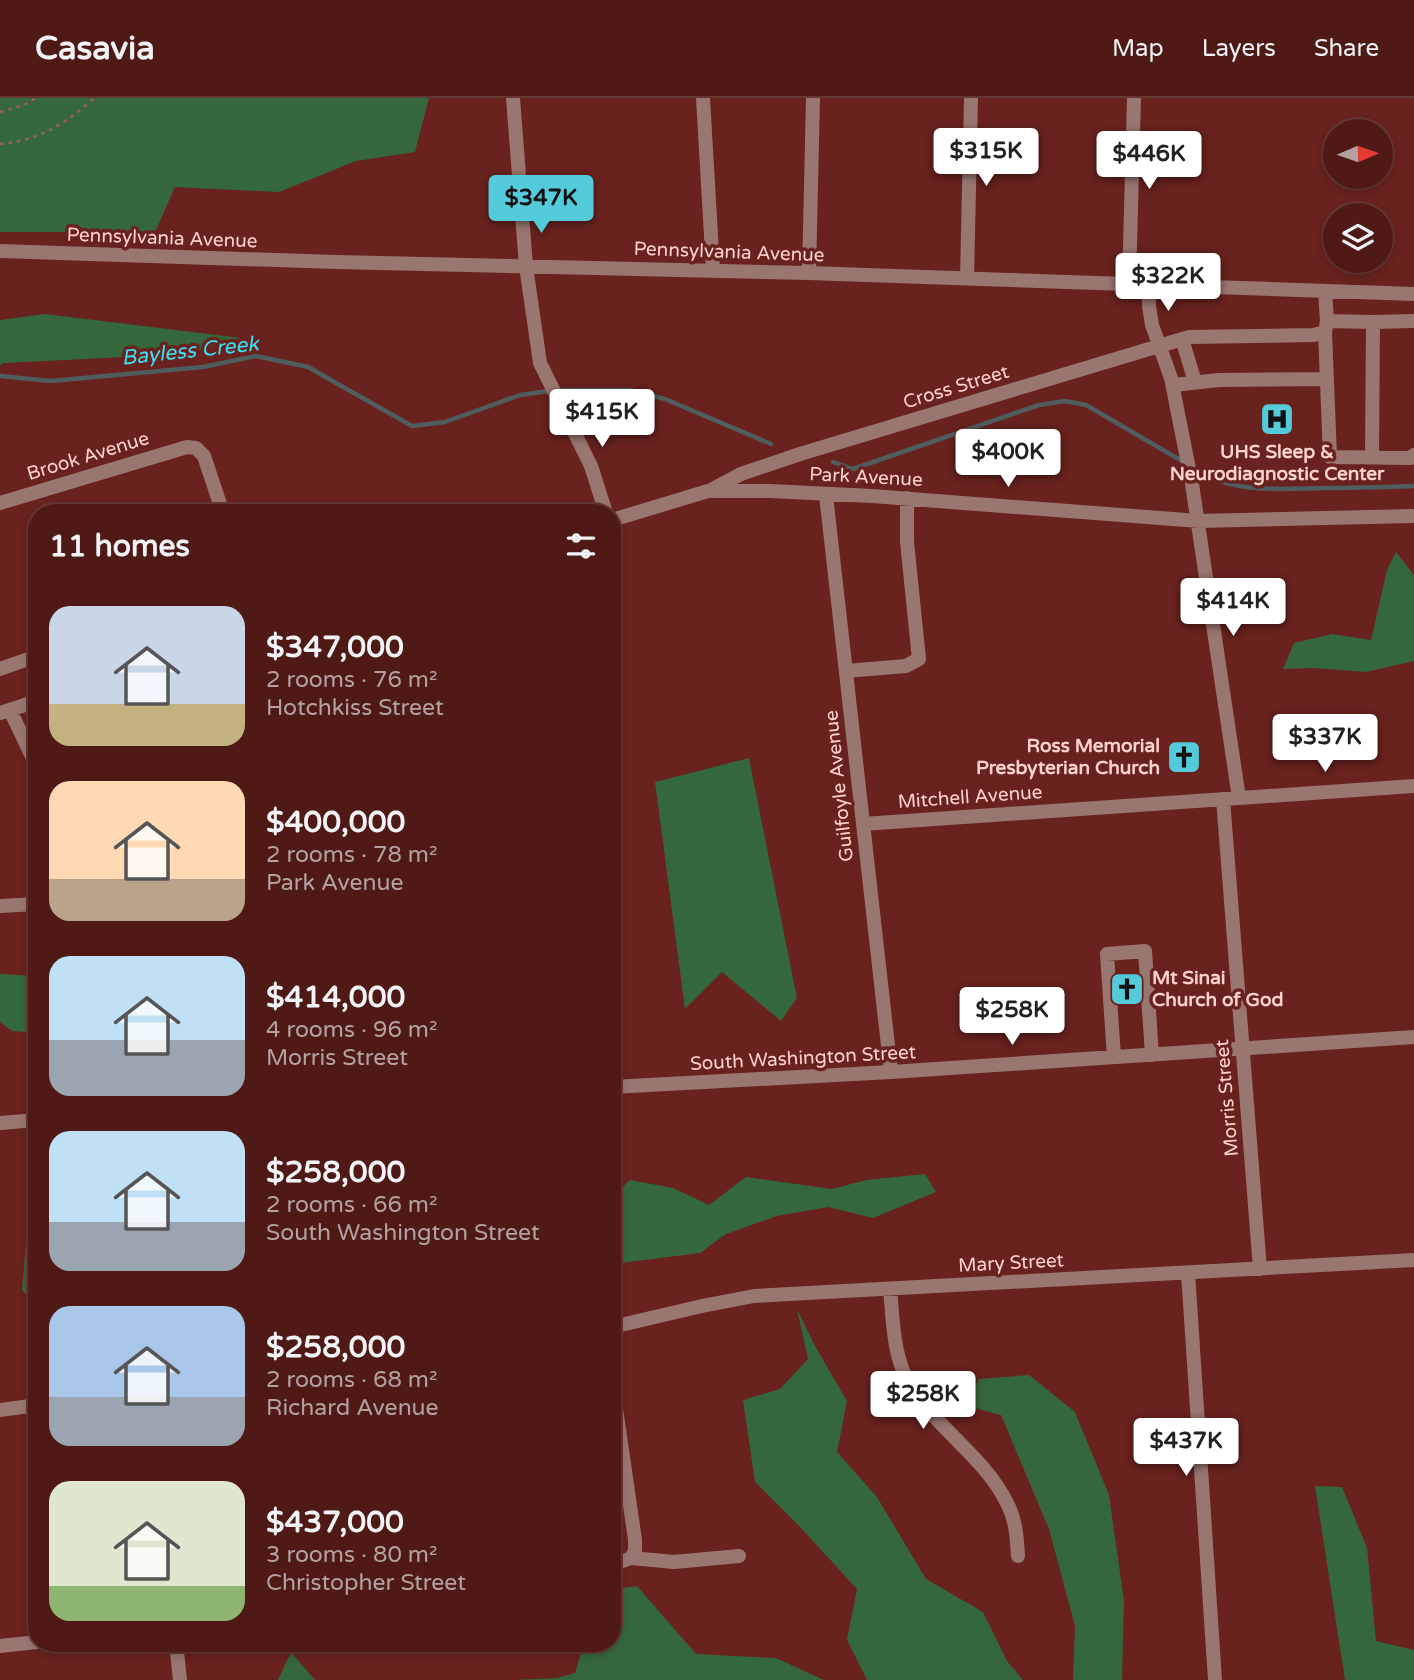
<!DOCTYPE html>
<html lang="en">
<head>
<meta charset="utf-8">
<style>
	:root { --surface:#4f1a16; --page:#592723; --text:#f1f3f6; --muted:#b3a1a1; --line:#663835; --accent:#53cbdb }
	body { margin:0; font-family:"Varela Round",sans-serif; background:var(--page); color:var(--text); height:100vh; display:flex; flex-direction:column; font-size:26px; white-space:nowrap }
	* { box-sizing:border-box; margin:0 }
	p { font-size:23px; color:var(--muted) }
	.icon { flex:none; width:38px; height:38px; fill:none; stroke:currentColor; stroke-width:2; stroke-linecap:round; stroke-linejoin:round }
	.map { position:relative; flex:1; overflow:hidden }
	.sheet { position:absolute; left:28px; top:406px; width:593px; height:1148px; display:flex; flex-direction:column; background:var(--surface); border-radius:28px; box-shadow:0 4px 10px #0003,0 0 0 2px var(--line) }
	.sheet>* { flex:none }
	.needle { width:46px; rotate:88deg }
	.buttons { position:absolute; left:1323px; top:21px; display:grid; gap:14px }
	.buttons a { display:grid; place-items:center; width:70px; height:70px; border-radius:50%; background:var(--surface); box-shadow:0 4px 10px #0003,0 0 0 2px var(--line); font-size:35px }
	.price { position:absolute; translate:-50% -60px; padding:0 16px; border-radius:7px; background:#fff; color:#222; font-size:23px; line-height:46px; filter:drop-shadow(0 2px 4px #0008) }
	.price::after { content:''; position:absolute; left:50%; top:42px; width:21px; height:16px; margin-left:-10px; background:inherit; clip-path:polygon(0 0,100% 0,50% 100%) }
	.price.selected { background:var(--accent); color:#111 }
	ul { padding:0; list-style:none }
	li { display:flex; align-items:center; gap:21px; height:175px; padding:0 21px }
	li span { display:grid; place-items:center; flex:none; width:196px; height:140px; border-radius:21px; color:#555 }
	li>.icon { margin-inline-start:auto }
	span .icon { width:84px; height:84px; fill:#fffc; stroke-width:1 }
	li b { font-size:30px }
	h2 { display:flex; justify-content:space-between; align-items:center; height:84px; padding:0 21px; font-size:30px }
	header { display:flex; align-items:center; gap:42px; box-sizing:border-box; height:98px; padding:0 35px; background:var(--surface); border-bottom:2px solid var(--line) }
	header strong { font-size:33px }
	nav { display:flex; gap:38px; margin-inline-start:auto; font-size:24px }
	.map>svg:first-child { display:block }
</style>
</head>
<body>
<header>
<strong>Casavia</strong>
<nav><a>Map</a><a>Layers</a><a>Share</a></nav>
</header>
<div class="map">
<svg width="1414" height="1582" viewBox="0 0 1414 1582">
	<rect width="100%" height="100%" fill="#69221e"/>
	<path fill="#35673d" d="M0,0H429L415,54L356,63L279,94L175,89L155,134H0Z
		M45,216L241,240L187,256L4,265L0,267V222Z
		M1396,454L1414,477V563L1366,574L1313,570L1283,571L1294,545L1332,536L1371,542L1387,472Z
		M749,660L797,900L781,923L722,874L685,911L655,684Z
		M0,876L37,878V935L12,933L0,924Z
		M925,1076L936,1094L873,1120L828,1109L777,1118L726,1136L700,1155L613,1166V1098L630,1082L673,1090L709,1107L746,1079L832,1091L866,1082Z
		M37,1131V1208L22,1192L27,1133Z
		M797,1211L815,1248L847,1303L837,1354L877,1399L926,1481L983,1514L1007,1563L1023,1582H867L847,1542L857,1491L801,1430L755,1384L743,1302L780,1291L808,1261Z
		M1029,1277L1075,1314L1109,1397L1124,1503L1122,1582H1073L1075,1528L1049,1431L1001,1317L963,1307L979,1281Z
		M1315,1388L1342,1389L1367,1450L1376,1543L1414,1552V1582H1345Z
		M637,1488L696,1556L776,1560L824,1582H514L557,1580L575,1575L584,1545H612L613,1491Z
		M291,1554L315,1582H278Z"/>
	<g fill="none" stroke-linecap="round" stroke-linejoin="round">
		<path stroke="#505d5e" stroke-width="4.5" d="M0,278L51,283L203,269L256,258L308,269L412,328L445,324L520,297L549,293
			M558,292H631L665,301L771,346
			M833,364L853,371L1039,307L1065,303L1086,307L1182,363
			M1193,370C1231,396 1278,391 1323,390C1353,390 1384,389 1414,388"/>
		<path stroke="#9c5f5a" stroke-width="2.5" stroke-dasharray="3.5 5" stroke-linecap="butt" d="M0,14L24,7L36,0
			M0,46C38,43 67,25 94,0"/>
		<path stroke="#9a7671" stroke-width="14" d="M513,0L526,168L540,265L591,368L606,415
			M703,0L713,172
			M0,153L336,164L809,175L1414,196
			M809,175L813,0
			M967,180L971,0
			M1129,186L1134,0
			M1149,186V208L1152,227L1171,280L1192,386L1239,700
			M1327,223L1373,224
			M1325,234L1330,359L1411,360L1414,357
			M1182,241L1195,284
			M1173,287L1219,282L1327,281
			M1372,359L1373,224L1414,223
			M713,391L741,376L800,356L1189,239L1314,237L1325,234L1327,223L1325,193
			M826,397L891,974
			M0,405L187,349L196,350L204,358L223,415
			M612,422L708,393H770L872,398L1199,423L1414,418
			M0,571L37,558
			M846,573L906,568L919,561L907,444V400
			M10,612L37,669
			M0,615L37,603
			M1223,701L1260,1171
			M863,726L1414,688
			M0,808L37,806
			M1114,959L1107,856L1145,853L1152,957
			M612,989L891,974L1414,939
			M0,1025L37,1022
			M1188,1175L1215,1582
			M890,1191C893,1222 893,1258 909,1285C935,1330 984,1358 1007,1405C1016,1422 1017,1440 1018,1458
			M612,1229L702,1208L754,1198L1414,1162
			M612,1283L635,1442V1453L631,1460
			M0,1312L37,1307
			M612,1467L631,1460L674,1464L739,1458
			M176,1545L180,1582
			M0,1548L37,1544"/>
	</g>
	<defs>
		<g id="hospital-square" transform="scale(1.75)"><rect x="-9" y="-9" width="18" height="18" rx="4" fill="#53cbdb" stroke="#69221e"/><path d="M-5-5h3v3.5h4V-5h3V5h-3V1.5h-4V5h-3Z" fill="#111"/></g>
		<g id="church-square" transform="scale(1.75)"><rect x="-9" y="-9" width="18" height="18" rx="4" fill="#53cbdb" stroke="#69221e"/><path d="M-1.2-6h2.4v3.5h3.3v2.4h-3.3V6h-2.4V-.1h-3.3v-2.4h3.3Z" fill="#111"/></g>
	</defs>
	<g fill-rule="evenodd">
		<use href="#hospital-square" x="1277" y="321"/>
		<use href="#church-square" x="1184" y="659"/>
		<use href="#church-square" x="1127" y="891"/>
	</g>
	<g text-anchor="middle" dominant-baseline="central" stroke-width="7" stroke-linejoin="round" paint-order="stroke">
		<g font-size="19" fill="#fed2cc" stroke="#69221e">
			<text transform="translate(162 140) rotate(2)">Pennsylvania Avenue</text>
			<text transform="translate(729 154) rotate(2)">Pennsylvania Avenue</text>
			<text transform="translate(956 289) rotate(-17)">Cross Street</text>
			<text transform="translate(88 358) rotate(-17)">Brook Avenue</text>
			<text transform="translate(866 379) rotate(3)">Park Avenue</text>
			<text transform="translate(839 688) rotate(-96)">Guilfoyle Avenue</text>
			<text transform="translate(970 699) rotate(-4)">Mitchell Avenue</text>
			<text transform="translate(803 960) rotate(-3)">South Washington Street</text>
			<text transform="translate(1227 1000) rotate(-95)">Morris Street</text>
			<text transform="translate(1011 1165) rotate(-3)">Mary Street</text>
		</g>
		<g font-size="19" font-weight="bold" fill="#fed2cc" stroke="#69221e">
			<text x="1277" y="354">UHS Sleep &amp;<tspan x="1277" dy="22">Neurodiagnostic Center</tspan></text>
			<text x="1160" y="648" text-anchor="end">Ross Memorial<tspan x="1160" dy="22">Presbyterian Church</tspan></text>
			<text x="1152" y="880" text-anchor="start">Mt Sinai<tspan x="1152" dy="22">Church of God</tspan></text>
		</g>
		<g font-size="21" font-style="italic" fill="#39e0f4" stroke="#69221e">
			<text transform="translate(190 253) rotate(-6)">Bayless Creek</text>
		</g>
	</g>
</svg>
<div class="buttons">
<a><svg class="needle" viewBox="-14 -14 28 28"><path d="M0-13l5 13h-10z" fill="#e53935"/><path d="M0 13l5-13h-10z" fill="#b3a1a1"/></svg></a>
<a><svg class="icon" aria-label="layers" viewBox="0 0 24 24"><path d="M12 4l9 5-9 5-9-5zM3 14l9 5 9-5"/></svg></a>
</div>
<b class="price" style="left:986px;top:90px">$315K</b>
<b class="price" style="left:1149px;top:93px">$446K</b>
<b class="price selected" style="left:541px;top:137px">$347K</b>
<b class="price" style="left:1168px;top:215px">$322K</b>
<b class="price" style="left:602px;top:351px">$415K</b>
<b class="price" style="left:1008px;top:391px">$400K</b>
<b class="price" style="left:1233px;top:540px">$414K</b>
<b class="price" style="left:1325px;top:676px">$337K</b>
<b class="price" style="left:1012px;top:949px">$258K</b>
<b class="price" style="left:923px;top:1333px">$258K</b>
<b class="price" style="left:1186px;top:1380px">$437K</b>
<section class="sheet">
<h2>11 homes<svg class="icon" aria-label="filters" viewBox="0 0 24 24"><path d="M4 7h16M4 17h16"/><circle cx="9" cy="7" r="2"/><circle cx="15" cy="17" r="2"/></svg></h2>
<ul>
<li><span style="background:linear-gradient(#c9d6e8 70%,#c2b280 0)"><svg class="icon" aria-label="home" viewBox="0 0 24 24"><path d="M3 11l9-7 9 7M6 9v11h12V9"/></svg></span><div><b>$347,000</b><p>2 rooms · 76 m²</p><p>Hotchkiss Street</p></div></li>
<li><span style="background:linear-gradient(#ffd9b3 70%,#b9a48a 0)"><svg class="icon" aria-label="home" viewBox="0 0 24 24"><path d="M3 11l9-7 9 7M6 9v11h12V9"/></svg></span><div><b>$400,000</b><p>2 rooms · 78 m²</p><p>Park Avenue</p></div></li>
<li><span style="background:linear-gradient(#bfe0f5 60%,#9aa5b1 0)"><svg class="icon" aria-label="home" viewBox="0 0 24 24"><path d="M3 11l9-7 9 7M6 9v11h12V9"/></svg></span><div><b>$414,000</b><p>4 rooms · 96 m²</p><p>Morris Street</p></div></li>
<li><span style="background:linear-gradient(#bfe0f5 65%,#9aa5b1 0)"><svg class="icon" aria-label="home" viewBox="0 0 24 24"><path d="M3 11l9-7 9 7M6 9v11h12V9"/></svg></span><div><b>$258,000</b><p>2 rooms · 66 m²</p><p>South Washington Street</p></div></li>
<li><span style="background:linear-gradient(#a9c7e8 65%,#9aa5b1 0)"><svg class="icon" aria-label="home" viewBox="0 0 24 24"><path d="M3 11l9-7 9 7M6 9v11h12V9"/></svg></span><div><b>$258,000</b><p>2 rooms · 68 m²</p><p>Richard Avenue</p></div></li>
<li><span style="background:linear-gradient(#dfe7d0 75%,#8fb573 0)"><svg class="icon" aria-label="home" viewBox="0 0 24 24"><path d="M3 11l9-7 9 7M6 9v11h12V9"/></svg></span><div><b>$437,000</b><p>3 rooms · 80 m²</p><p>Christopher Street</p></div></li>
</ul>
</section>
</div>
</body>
</html>
